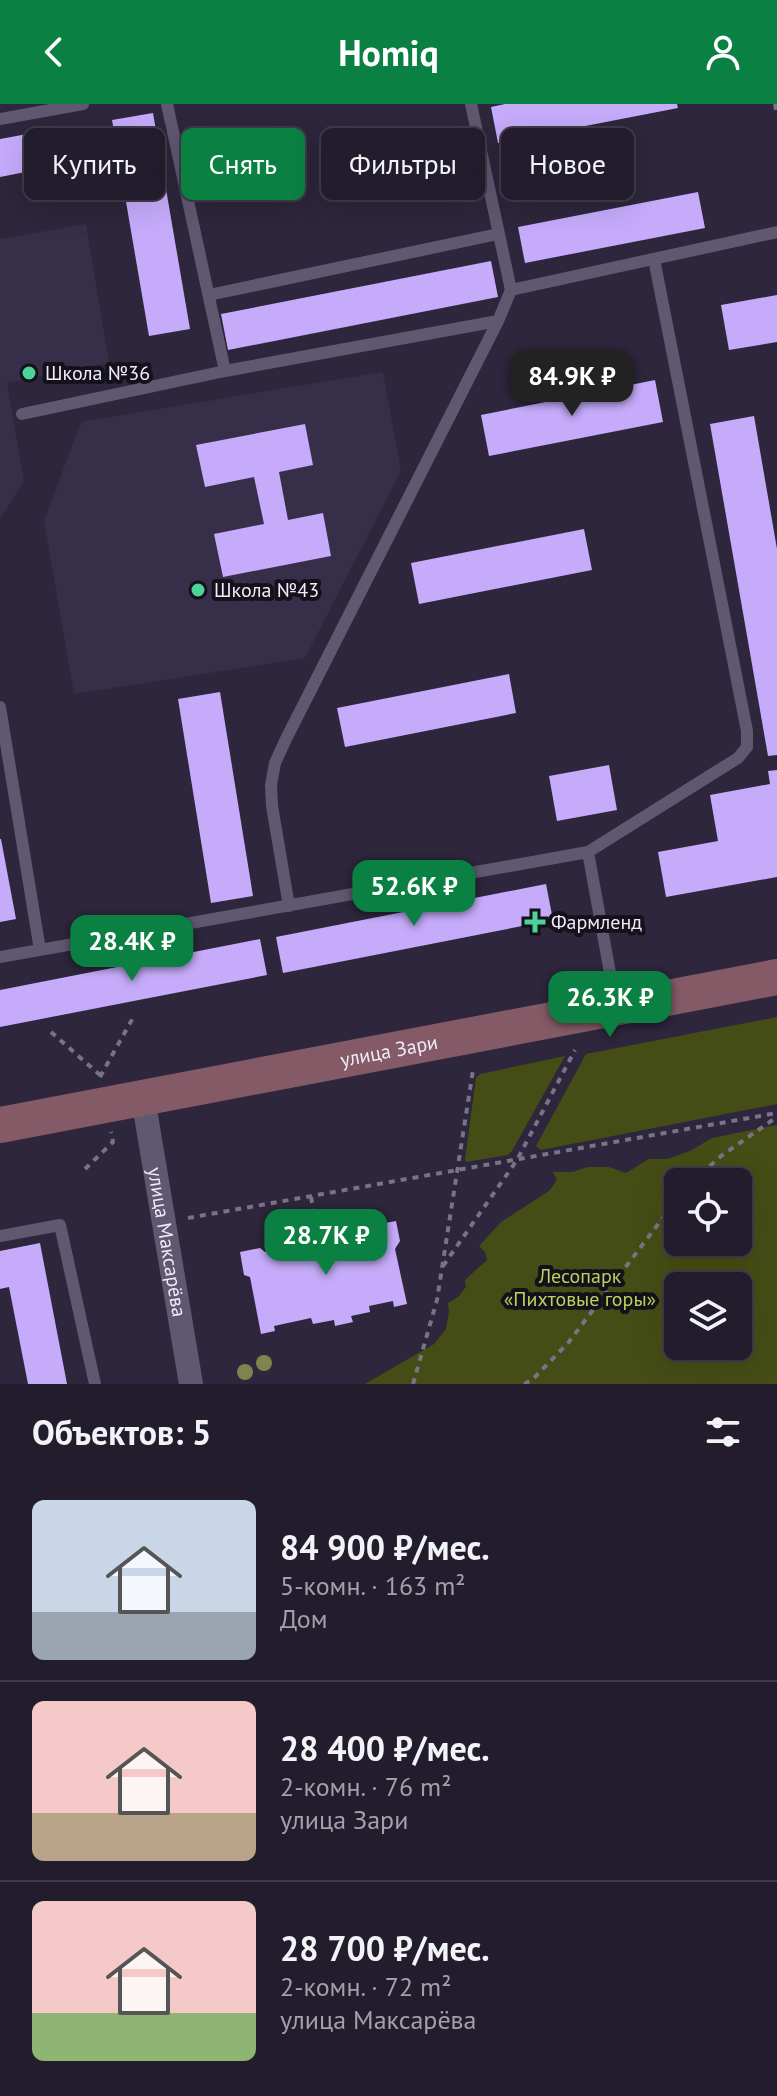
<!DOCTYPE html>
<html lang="ru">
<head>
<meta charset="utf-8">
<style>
	:root { --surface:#221c2d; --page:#2a2535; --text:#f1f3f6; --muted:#a2a1aa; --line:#3f3a49; --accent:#0b8043 }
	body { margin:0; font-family:"PT Sans",sans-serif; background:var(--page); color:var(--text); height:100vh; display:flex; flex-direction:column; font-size:30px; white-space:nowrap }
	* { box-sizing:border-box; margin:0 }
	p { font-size:26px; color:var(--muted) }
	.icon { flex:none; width:44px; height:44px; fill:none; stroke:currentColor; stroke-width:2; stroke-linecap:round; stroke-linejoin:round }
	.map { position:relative; height:1280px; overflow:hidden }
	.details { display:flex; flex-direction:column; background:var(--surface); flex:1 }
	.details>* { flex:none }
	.hud { position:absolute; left:24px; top:24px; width:730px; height:72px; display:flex; gap:16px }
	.controls { position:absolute; left:664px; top:1064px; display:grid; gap:16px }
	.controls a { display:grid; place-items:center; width:88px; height:88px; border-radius:12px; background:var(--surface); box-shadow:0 8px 32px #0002,0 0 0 2px var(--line); font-size:40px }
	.price { position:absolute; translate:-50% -68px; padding:0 18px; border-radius:16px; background:var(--accent); color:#fff; font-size:26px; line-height:52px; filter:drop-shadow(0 2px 4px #0008) }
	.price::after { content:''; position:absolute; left:50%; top:48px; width:24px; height:18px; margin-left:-12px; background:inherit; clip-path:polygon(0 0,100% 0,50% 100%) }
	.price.active { background:#222; color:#fff }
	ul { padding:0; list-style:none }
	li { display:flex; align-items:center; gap:24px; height:200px; padding:0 32px }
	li+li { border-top:2px solid var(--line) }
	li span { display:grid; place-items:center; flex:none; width:224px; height:160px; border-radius:12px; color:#555 }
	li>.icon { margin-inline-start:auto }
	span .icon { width:96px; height:96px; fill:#fffc; stroke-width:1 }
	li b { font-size:34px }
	h2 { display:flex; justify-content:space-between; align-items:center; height:96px; padding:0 32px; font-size:34px }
	.pill { padding:0 28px; border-radius:12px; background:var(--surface); box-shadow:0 8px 32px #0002,0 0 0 2px var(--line); font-size:28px; line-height:72px }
	.pill.active { background:var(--accent); color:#fff }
	header { display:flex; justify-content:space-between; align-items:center; height:104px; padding:0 32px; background:var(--accent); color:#fff; font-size:36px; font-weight:700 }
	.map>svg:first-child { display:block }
</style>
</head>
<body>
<header><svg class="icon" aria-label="back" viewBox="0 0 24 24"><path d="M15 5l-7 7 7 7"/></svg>Homiq<svg class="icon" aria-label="person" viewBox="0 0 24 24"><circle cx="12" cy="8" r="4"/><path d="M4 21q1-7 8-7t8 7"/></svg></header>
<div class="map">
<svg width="777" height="1280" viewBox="0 0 777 1280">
	<rect width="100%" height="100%" fill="#2d263c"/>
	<path fill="#372e49" d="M86,120L109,259L7,279L24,377L0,415V135Z
		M383,268L401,367L305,554L74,590L44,417L81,318Z"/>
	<path fill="#454d16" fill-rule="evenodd" d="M777,913V1000L541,1046L536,1042L586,950Z
		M565,952L512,1047L508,1051L466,1058L465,1055L476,974L480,970Z
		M777,1021V1280H365L434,1240L446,1225L449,1207L448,1199L458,1193L466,1183L465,1176L487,1156L485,1148L479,1142L501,1118L549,1087L557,1076L553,1068H572L588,1063H609L626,1069L649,1055H667L690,1047L712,1034ZM738,1078V1138H678V1078ZM738,1182V1242H678V1182Z"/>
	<path fill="#c5abfa" d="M505,0H677L678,4L498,39L491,3Z
		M153,9L190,225L149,232L112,16Z
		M49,26L56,62L0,73V35Z
		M698,88L705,124L525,159L518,123Z
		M491,157L498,193L228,246L221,210Z
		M777,191V238L729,246L721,201Z
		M655,276L663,318L489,352L481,311Z
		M754,312L777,445V651L768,652L710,320Z
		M305,320L313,361L279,368L288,416L323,409L331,452L223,473L214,430L264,420L254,373L205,383L196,341Z
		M584,425L592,466L419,500L411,459Z
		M509,570L516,609L345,643L337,604Z
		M220,588L253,792L211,799L178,595Z
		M609,661L617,706L557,717L549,672Z
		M777,666V773L666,793L658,748L718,737L710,691L770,680L768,667Z
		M0,735H1L16,815L0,818Z
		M546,780L553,816L283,869L276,833Z
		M260,835L267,871L0,923V886Z
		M396,1117L400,1137L395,1145L407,1200L394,1203L393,1197L369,1202L370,1208L351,1212L353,1218L335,1222L334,1216L313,1220L311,1214L274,1222L275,1227L261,1230L250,1173L244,1171L240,1148L260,1144L265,1148L301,1141L299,1128L324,1119L333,1121L336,1134L373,1126L375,1121Z
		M40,1139L67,1280H28L9,1183L0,1185V1147Z"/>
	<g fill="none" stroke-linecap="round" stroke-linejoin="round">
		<path stroke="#797386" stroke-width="4" stroke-dasharray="6 6" stroke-linecap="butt" d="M775,0L777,12
			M51,928L100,971
			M100,973L134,912
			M85,1065L113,1038L111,1028
			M692,1078L721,1052L777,1013
			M311,1093L316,1121
			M188,1114L777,1009
			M443,1162L517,1056L575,946
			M413,1280L437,1196L473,966
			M524,1280L532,1276L568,1239L678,1094"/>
		<path stroke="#605871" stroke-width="12" d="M167,0L225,267
			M471,0L511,186L777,128
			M0,15L83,0
			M209,191L498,130
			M22,310L225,267L498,217
			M0,603L40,846
			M289,802L272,702L271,681L275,659L286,635L498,217L511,186
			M0,853L588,748
			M616,902L588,748L738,654L747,643V627L654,155
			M0,1132L60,1121L95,1280"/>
		<path stroke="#605871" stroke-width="24" id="s1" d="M143,994L191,1280"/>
		<path stroke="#855a67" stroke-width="36" id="s2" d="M0,1021L777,873"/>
	</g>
	<g fill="#7d844d">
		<circle cx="264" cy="1259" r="8"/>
		<circle cx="245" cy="1268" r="8"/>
	</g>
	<g fill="#4dd39a" stroke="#14111b" stroke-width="3">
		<circle cx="29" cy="269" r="8"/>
		<circle cx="198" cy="486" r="8"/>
		<path d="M531 806h8v8h8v8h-8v8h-8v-8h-8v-8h8z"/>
	</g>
	<g text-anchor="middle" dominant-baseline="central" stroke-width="8" stroke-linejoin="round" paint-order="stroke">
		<g font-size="20" fill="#efebfa" stroke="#14111b" text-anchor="start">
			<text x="45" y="269">Школа №36</text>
			<text x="214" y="486">Школа №43</text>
			<text x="551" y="818">Фармленд</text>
		</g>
		<g font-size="20" fill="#efebfa" stroke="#14111b">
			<text stroke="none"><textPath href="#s2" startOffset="396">улица Зари</textPath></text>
			<text stroke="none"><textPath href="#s1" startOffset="146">улица Максарёва</textPath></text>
		</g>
		<g font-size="20" fill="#bed15b" stroke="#14111b">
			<text x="580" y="1172">Лесопарк<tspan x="580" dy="23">«Пихтовые горы»</tspan></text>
		</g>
	</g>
</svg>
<div class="controls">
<a><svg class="icon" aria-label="locate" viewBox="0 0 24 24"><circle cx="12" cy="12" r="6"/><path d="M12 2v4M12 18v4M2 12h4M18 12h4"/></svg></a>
<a><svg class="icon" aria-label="layers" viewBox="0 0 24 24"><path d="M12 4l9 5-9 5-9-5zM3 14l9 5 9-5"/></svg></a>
</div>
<b class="price active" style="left:572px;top:314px">84.9K ₽</b>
<b class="price" style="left:414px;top:824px">52.6K ₽</b>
<b class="price" style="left:132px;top:879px">28.4K ₽</b>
<b class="price" style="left:610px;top:935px">26.3K ₽</b>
<b class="price" style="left:326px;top:1173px">28.7K ₽</b>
<div class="hud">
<a class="pill">Купить</a>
<a class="pill active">Снять</a>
<a class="pill">Фильтры</a>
<a class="pill">Новое</a>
</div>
</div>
<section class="details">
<h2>Объектов: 5<svg class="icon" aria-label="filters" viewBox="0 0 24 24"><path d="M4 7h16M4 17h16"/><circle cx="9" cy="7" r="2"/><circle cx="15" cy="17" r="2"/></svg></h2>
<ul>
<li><span style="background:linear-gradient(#c9d6e8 70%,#9aa5b1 0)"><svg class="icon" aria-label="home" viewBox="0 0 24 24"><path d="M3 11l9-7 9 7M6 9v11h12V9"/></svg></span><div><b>84 900 ₽/мес.</b><p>5-комн. · 163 m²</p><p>Дом</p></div></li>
<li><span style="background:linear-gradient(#f6c9c9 70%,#b9a48a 0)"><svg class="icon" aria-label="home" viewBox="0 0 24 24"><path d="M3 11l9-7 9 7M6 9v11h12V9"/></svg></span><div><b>28 400 ₽/мес.</b><p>2-комн. · 76 m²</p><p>улица Зари</p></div></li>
<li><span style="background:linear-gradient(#f6c9c9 70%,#8fb573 0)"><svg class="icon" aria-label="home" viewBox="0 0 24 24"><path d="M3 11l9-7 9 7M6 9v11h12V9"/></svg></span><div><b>28 700 ₽/мес.</b><p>2-комн. · 72 m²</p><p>улица Максарёва</p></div></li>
</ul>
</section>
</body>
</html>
